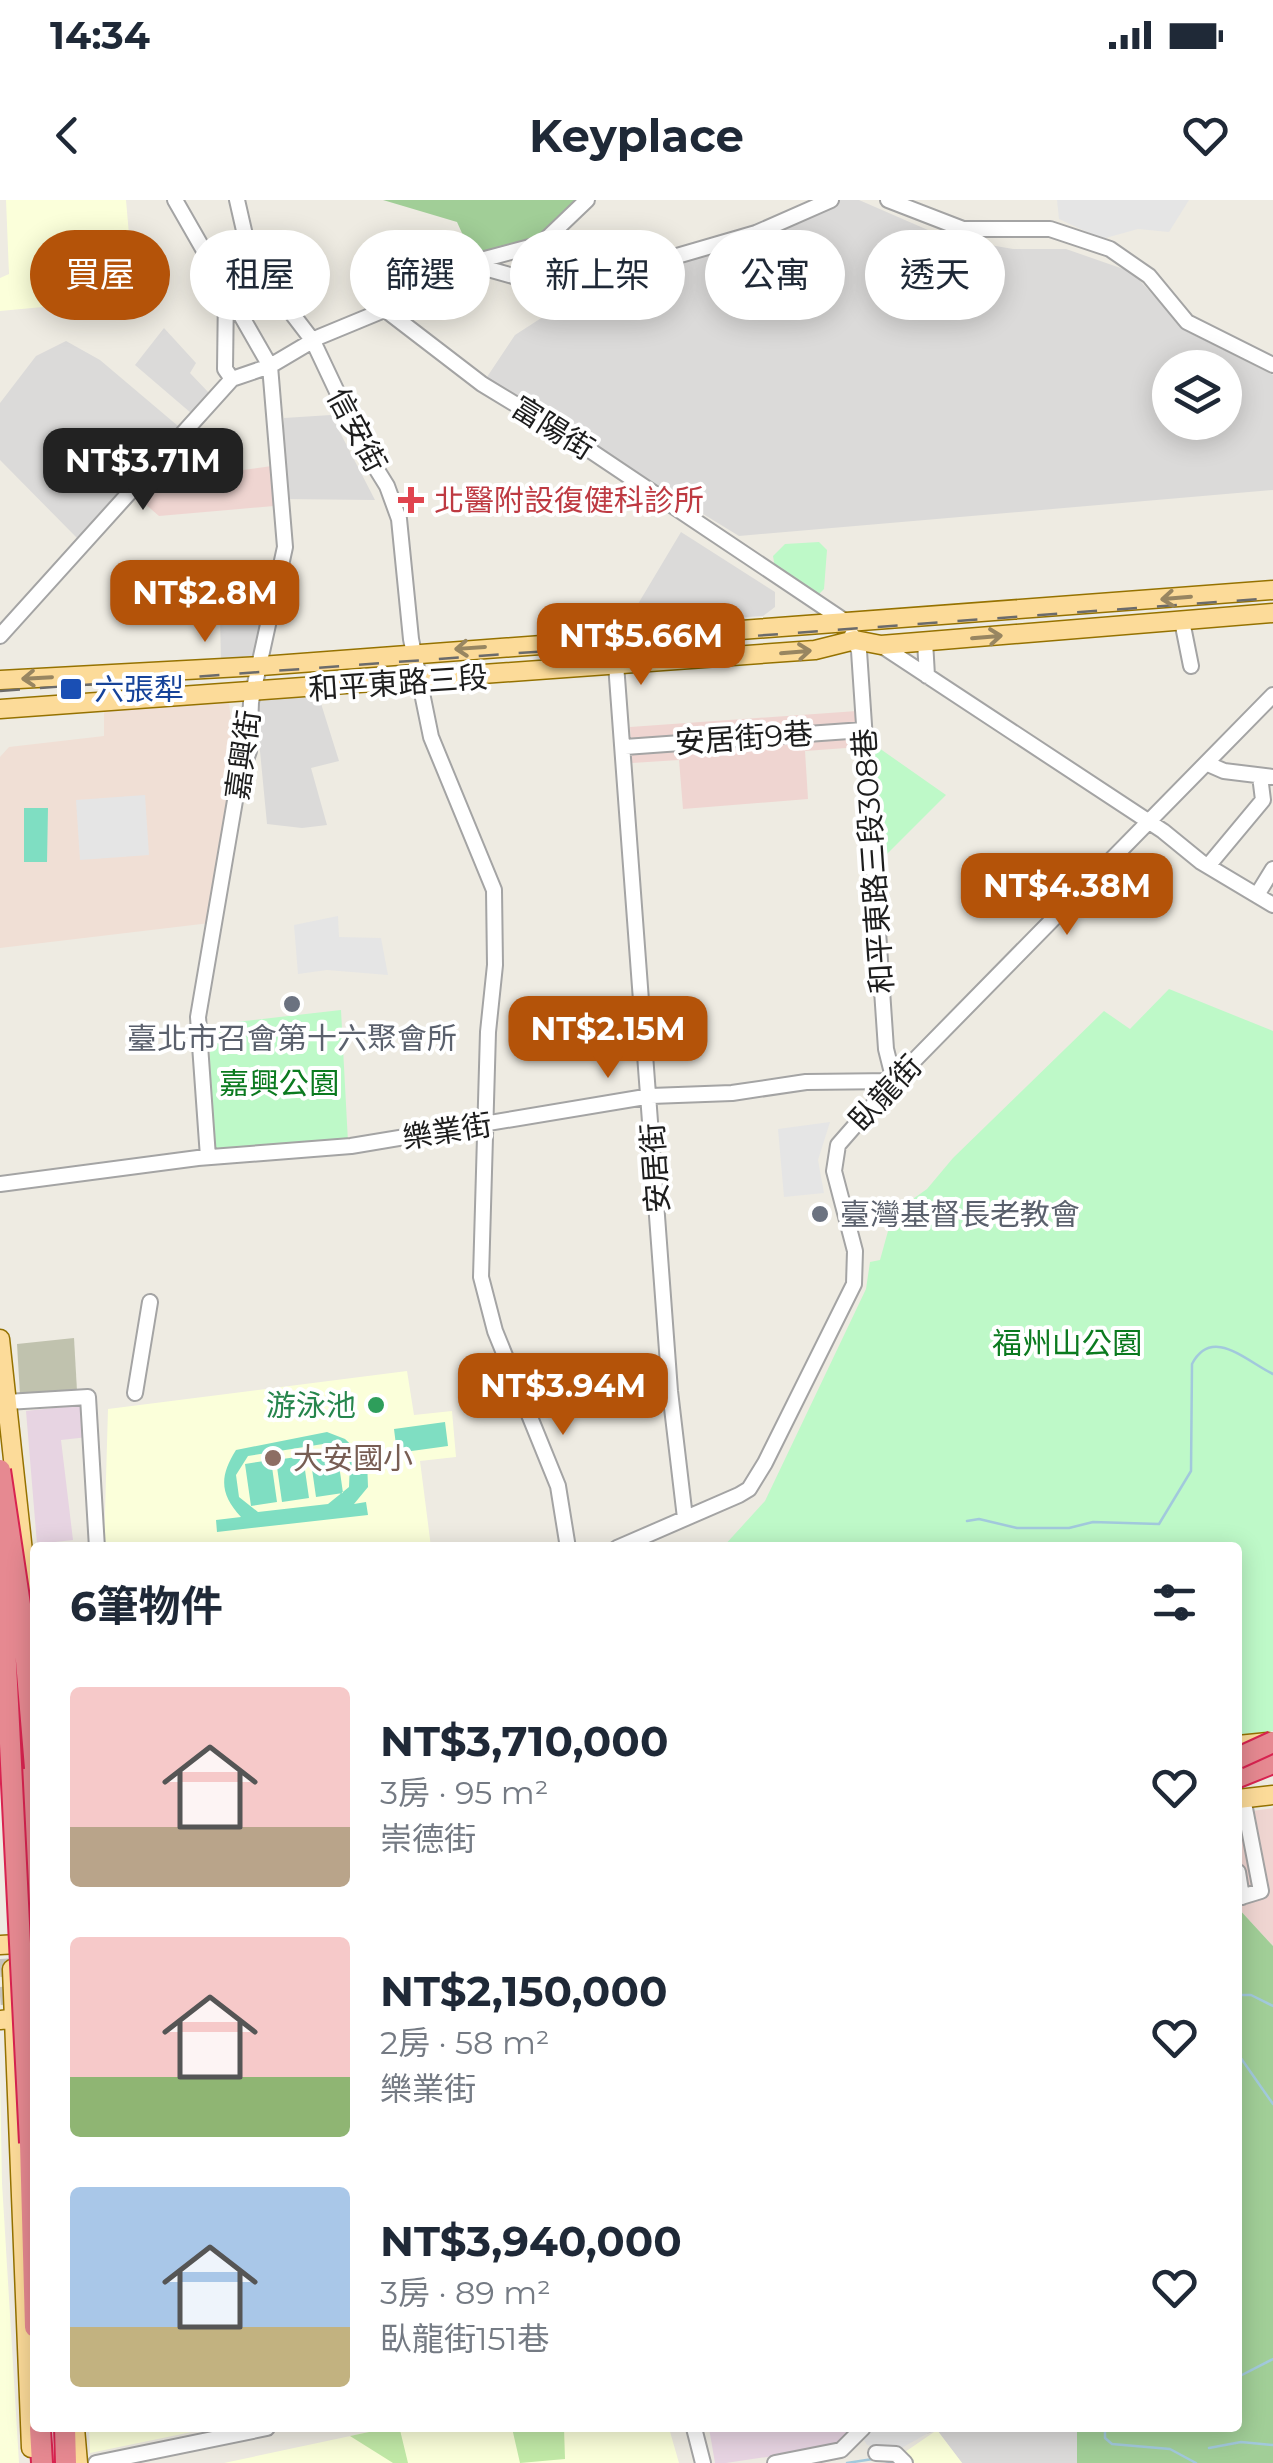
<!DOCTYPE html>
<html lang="zh-TW">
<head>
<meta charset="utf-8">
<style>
	:root { --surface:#fff; --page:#f6f6f7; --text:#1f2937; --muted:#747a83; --accent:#b45309 }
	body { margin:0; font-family:Montserrat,"Noto Sans TC",sans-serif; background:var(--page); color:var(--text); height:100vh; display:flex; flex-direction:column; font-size:38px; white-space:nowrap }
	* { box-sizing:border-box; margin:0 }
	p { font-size:32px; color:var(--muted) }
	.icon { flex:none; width:55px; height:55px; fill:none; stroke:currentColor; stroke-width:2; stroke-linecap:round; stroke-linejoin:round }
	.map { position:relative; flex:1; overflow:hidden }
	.drawer { position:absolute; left:30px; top:1342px; width:1212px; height:890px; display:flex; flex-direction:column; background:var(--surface); border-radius:10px; box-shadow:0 5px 25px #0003 }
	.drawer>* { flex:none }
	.banner { position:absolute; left:30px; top:30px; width:1215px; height:90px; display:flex; gap:20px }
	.fabs { position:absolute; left:1152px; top:150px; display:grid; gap:20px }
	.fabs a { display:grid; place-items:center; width:90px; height:90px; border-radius:50%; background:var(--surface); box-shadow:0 5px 25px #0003; font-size:50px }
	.price { position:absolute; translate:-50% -85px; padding:0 22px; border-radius:20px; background:var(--accent); color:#fff; font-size:32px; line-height:65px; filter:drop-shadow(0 2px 5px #0008) }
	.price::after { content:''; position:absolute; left:50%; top:60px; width:30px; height:22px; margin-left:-15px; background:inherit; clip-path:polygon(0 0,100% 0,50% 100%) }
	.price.active { background:#222; color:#fff }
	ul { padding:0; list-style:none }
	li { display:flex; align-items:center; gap:30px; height:250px; padding:0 40px }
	li span { display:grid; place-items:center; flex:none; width:280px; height:200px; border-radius:10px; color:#555 }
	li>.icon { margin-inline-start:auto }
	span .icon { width:120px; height:120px; fill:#fffc; stroke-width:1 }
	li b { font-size:42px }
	h2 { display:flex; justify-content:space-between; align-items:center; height:120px; padding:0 40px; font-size:42px }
	.pill { padding:0 35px; border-radius:45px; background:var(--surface); box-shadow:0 5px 25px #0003; font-size:35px; line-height:90px }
	.pill.active { background:var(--accent); color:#fff }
	.status { display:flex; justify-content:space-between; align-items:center; height:70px; padding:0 50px; background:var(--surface); direction:ltr }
	.status svg { height:28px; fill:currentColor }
	header { display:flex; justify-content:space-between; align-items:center; height:130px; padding:0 40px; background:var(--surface); font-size:45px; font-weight:700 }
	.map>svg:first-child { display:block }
</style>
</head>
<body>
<div class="status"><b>14:34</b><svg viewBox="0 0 49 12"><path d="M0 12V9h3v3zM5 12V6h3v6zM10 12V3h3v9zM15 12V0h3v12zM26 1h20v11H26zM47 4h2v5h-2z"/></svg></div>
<header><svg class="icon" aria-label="back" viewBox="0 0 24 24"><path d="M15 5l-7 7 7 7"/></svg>Keyplace<svg class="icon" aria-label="heart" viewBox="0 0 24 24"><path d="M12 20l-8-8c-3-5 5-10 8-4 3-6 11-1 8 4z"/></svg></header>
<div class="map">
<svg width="1273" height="2263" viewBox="0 0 1273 2263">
	<rect width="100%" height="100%" fill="#eeebe2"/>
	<path fill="#dbdad9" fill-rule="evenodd" d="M836,0H859L944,37L1013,49H1066L1132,72L1186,131L1273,175V290L739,336L485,180L515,135L577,95L670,66ZM1170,168H1225V222H1170Z
		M164,128L196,163L190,173L209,193L191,213L135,165Z
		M66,141L100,160L178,226L77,338L0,260V203L36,156Z
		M331,215L375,300L283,299L284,218Z
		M681,332L775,392V407L763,416L641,424L635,418L638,404Z
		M273,379L259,460L221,461L220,417L185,418L183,387Z
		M318,494L339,561L311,568L327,625L302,628L267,624L255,499Z
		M929,2228H1077V2263H962L937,2230L927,2234Z"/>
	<path fill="#efd5d1" d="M272,266L274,306L159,316L136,296L164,267L184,278Z
		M857,511L860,547L805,551L808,599L683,609L679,560L632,563L630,527Z
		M1273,1608V1746L1238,1708V1613Z"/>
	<path fill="#e7d4e2" d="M88,1204V1237L61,1240L73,1340L37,1344L26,1211Z
		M709,2228H872L834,2247L726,2263H715Z"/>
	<path fill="#fbffda" d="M6,0H126L134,92L112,94L95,110L86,103L0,111V78L9,74Z
		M407,1171L414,1215L452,1211L456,1257L420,1261L431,1347L104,1348L108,1209Z
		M0,1872L2,1983L19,2263H0Z
		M89,2228H211L90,2253Z
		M388,2228H669L679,2263H224Z
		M937,2230L962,2263H909L902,2254Z"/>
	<path fill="#f0dfd5" d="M229,502L232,532L224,644L210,723L0,748V557L9,547L104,536V510Z"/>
	<path fill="#c0c2ae" d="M74,1138L77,1191L20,1195L17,1144Z"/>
	<path fill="#c1e9a7" d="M388,2228L400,2230L408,2263H393L350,2236Z
		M512,2228H564L565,2259L520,2263Z"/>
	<path fill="#a1ce97" d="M383,0H583L540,43L475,62L457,22Z
		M1238,1708L1273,1746V2263H1077V2228H1238Z"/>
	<path fill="#bef9c8" d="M819,342L827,350L824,389L817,396L775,368L773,356L785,344Z
		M869,541L946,595L878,663Z
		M1169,789L1273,831V1531L1238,1535V1348L723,1347L765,1301L866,1089L870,1062L880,1060L893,1013L927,989L953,958L1104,811L1130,829Z
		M341,810L348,942L213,957L209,825Z"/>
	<path fill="#7fdec2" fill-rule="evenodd" d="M24,608H48L47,662H24Z
		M445,1222L448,1246L397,1253L394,1229Z
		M327,1232L345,1239L367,1260L368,1287L354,1304L366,1302L368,1315L217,1332L216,1320L241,1317C220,1294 219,1277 236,1250ZM323,1244L336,1248L350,1263L349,1287L328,1304L258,1312L239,1297L236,1275L248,1256Z
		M337,1251L343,1293L316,1297L310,1255Z
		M303,1256L309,1298L282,1302L276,1260Z
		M271,1260L277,1302L251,1306L245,1264Z"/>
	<path fill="#e5e5e5" d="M1057,0H1189L1169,32L1138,29L1102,39L1059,19Z
		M145,595L149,655L80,660L76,600Z
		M338,716L339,737L381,738L388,775L327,770L298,774L294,725Z
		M830,922L818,960L824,993L784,997L778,929Z
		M872,2228H929L930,2232L898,2250H889L867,2245L864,2240Z"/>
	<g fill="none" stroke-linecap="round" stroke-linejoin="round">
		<path stroke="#a2c9dc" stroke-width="2.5" d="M967,1321L979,1319L1017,1328H1069L1093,1322L1159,1324L1191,1271L1192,1164C1212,1126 1246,1161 1273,1174
			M1238,1795H1251L1273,1806
			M1238,1854L1273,1904
			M1238,2177L1273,2159
			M1105,2228V2238L1112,2244L1170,2249L1196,2263
			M1209,2248L1241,2242L1273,2245
			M881,2260L894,2263
			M847,2263L873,2259"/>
		<path stroke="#c4c2bb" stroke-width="18" stroke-dasharray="18 9" stroke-linecap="butt" d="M0,1768L35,1766
			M0,1796L35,1793"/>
		<g stroke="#a4a4a4" stroke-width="18">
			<path id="minor" d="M175,0L270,166L285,347L251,502L249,551L238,583L198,817L208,957
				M237,0L245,35L261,73L313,141L364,249L387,286L399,319L411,439L431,537L494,690L495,765L488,832L481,1077L495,1131L558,1286L568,1348
				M888,0L963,29H1050L1110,49L1149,76L1187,122L1273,165
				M474,65L531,81L577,85L756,33L831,0
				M226,92L225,169L232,179
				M383,108L482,184L576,241L849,424
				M1182,421L1191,466
				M852,435L859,451L886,849L894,881
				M0,436L232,179L270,166L319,137L394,106L481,60L541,44L587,0
				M614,437L670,1191L685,1318
				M925,441L927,476
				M879,444L1163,631L1201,662L1273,705
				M625,547L863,530
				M1208,564L1224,571L1273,577
				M1208,666L1263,600L1260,576
				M1257,695L1273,669
				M0,984L198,958L351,946L651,896L732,893L806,882L894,881
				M135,1193L150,1102
				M7,1202L88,1197L97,1348
				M617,1348L739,1295L749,1289L765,1263L854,1084L855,1051L834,971L838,945L894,881L1273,495
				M1238,1672L1242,1697
				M1238,1698L1261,1691L1243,1598
				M694,2228L703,2263
				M876,2253L896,2254L905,2263
				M96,2263L267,2228
				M775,2263L841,2250L863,2228"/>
		</g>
		<g stroke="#957200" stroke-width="21">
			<path id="major" d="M0,480L261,466L1273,390
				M0,509L815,450L855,440L881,445L1273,413
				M0,1139L29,1407
				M1238,1545L1268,1542
				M1238,1599L1273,1595
				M0,1745L35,1743
				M12,1769L31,2248
				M0,1820L35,1816
				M75,2228L78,2263"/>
		</g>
		<g stroke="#d82350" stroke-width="24">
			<path id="highway" d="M15,1451L33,1723
				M1238,1577L1273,1563
				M30,1943L35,2127
				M40,2228L42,2263
				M65,2228L66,2263"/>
		</g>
		<use href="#minor" stroke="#fff" stroke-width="14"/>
		<use href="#major" stroke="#fcdb99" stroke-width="18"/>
		<use href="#highway" stroke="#e68991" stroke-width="20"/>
		<path stroke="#6b6b6b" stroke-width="2.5" stroke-dasharray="20 20" stroke-linecap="butt" d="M0,491L1273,398"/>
		<g stroke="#d82350" stroke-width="24" stroke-linecap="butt">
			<path id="highway-bridge" d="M0,1270L23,1425L35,1568
				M0,1344L30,1943
				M1238,1558L1273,1542"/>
		</g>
		<use href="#highway-bridge" stroke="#e68991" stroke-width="20"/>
	</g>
	<defs><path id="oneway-shaft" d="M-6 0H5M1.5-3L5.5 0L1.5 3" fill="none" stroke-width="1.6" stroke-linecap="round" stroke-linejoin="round" transform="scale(2.5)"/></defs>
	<g stroke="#988661">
		<use href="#oneway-shaft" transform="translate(1176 398) rotate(175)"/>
		<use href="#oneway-shaft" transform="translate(987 437) rotate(-5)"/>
		<use href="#oneway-shaft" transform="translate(470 448) rotate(176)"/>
		<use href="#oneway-shaft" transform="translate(796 452) rotate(-5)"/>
		<use href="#oneway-shaft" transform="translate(37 478) rotate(177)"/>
	</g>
	<path fill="#e0444e" stroke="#fff" stroke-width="4" d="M406 285h10v10h10v10h-10v10h-10v-10h-10v-10h10z"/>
	<rect fill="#1a4fb4" stroke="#fff" stroke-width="4" x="59" y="477" width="24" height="24" rx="5"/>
	<g fill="#6b7280" stroke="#fff" stroke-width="4">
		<circle cx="292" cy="804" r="10"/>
		<circle cx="820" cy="1014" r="10"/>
	</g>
	<circle fill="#2e9e5b" stroke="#fff" stroke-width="4" cx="376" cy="1205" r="10"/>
	<circle fill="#8d6e63" stroke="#fff" stroke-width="4" cx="273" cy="1258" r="10"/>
	<g text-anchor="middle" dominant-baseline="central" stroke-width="8" stroke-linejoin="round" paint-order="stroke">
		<g font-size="30" fill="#1d1d1d" stroke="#fff">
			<text transform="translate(553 228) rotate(32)">富陽街</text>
			<text transform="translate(357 230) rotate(62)">信安街</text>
			<text transform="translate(398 483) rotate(-4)">和平東路三段</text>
			<text transform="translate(744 538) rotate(-4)">安居街9巷</text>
			<text transform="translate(243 555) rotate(-82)">嘉興街</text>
			<text transform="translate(873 661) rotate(-94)">和平東路三段308巷</text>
			<text transform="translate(885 893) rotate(-47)">臥龍街</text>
			<text transform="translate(447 931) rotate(-9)">樂業街</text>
			<text transform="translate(655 968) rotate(-94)">安居街</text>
		</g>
		<g font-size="30" fill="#be3a42" stroke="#fff" text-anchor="start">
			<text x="434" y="300">北醫附設復健科診所</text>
		</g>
		<g font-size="30" fill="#164399" stroke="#fff" text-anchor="start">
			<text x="94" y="489">六張犁</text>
		</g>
		<g font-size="30" fill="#5b616d" stroke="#fff">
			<text x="292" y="838">臺北市召會第十六聚會所</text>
			<text x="840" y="1014" text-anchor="start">臺灣基督長老教會</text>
		</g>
		<g font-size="30" fill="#0b7a1f" stroke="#fff">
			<text x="279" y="883">嘉興公園</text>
			<text x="1067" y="1143">福州山公園</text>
		</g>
		<g font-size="30" fill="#27864d" stroke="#fff" text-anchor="end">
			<text x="356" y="1205">游泳池</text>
		</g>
		<g font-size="30" fill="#785e54" stroke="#fff" text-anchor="start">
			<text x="293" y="1258">大安國小</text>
		</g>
	</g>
</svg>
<div class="fabs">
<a><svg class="icon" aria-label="layers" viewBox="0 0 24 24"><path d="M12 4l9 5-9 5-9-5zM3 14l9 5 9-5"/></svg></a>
</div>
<b class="price active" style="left:143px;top:313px">NT$3.71M</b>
<b class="price" style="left:205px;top:445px">NT$2.8M</b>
<b class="price" style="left:641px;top:488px">NT$5.66M</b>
<b class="price" style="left:1067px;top:738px">NT$4.38M</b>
<b class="price" style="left:608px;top:881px">NT$2.15M</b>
<b class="price" style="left:563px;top:1238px">NT$3.94M</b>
<div class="banner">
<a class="pill active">買屋</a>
<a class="pill">租屋</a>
<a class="pill">篩選</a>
<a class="pill">新上架</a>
<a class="pill">公寓</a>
<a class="pill">透天</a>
</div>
<section class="drawer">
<h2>6筆物件<svg class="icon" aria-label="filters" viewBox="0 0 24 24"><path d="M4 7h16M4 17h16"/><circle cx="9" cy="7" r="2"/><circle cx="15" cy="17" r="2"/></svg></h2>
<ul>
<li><span style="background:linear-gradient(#f6c9c9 70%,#b9a48a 0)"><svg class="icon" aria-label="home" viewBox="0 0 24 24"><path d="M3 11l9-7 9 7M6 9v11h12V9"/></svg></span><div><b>NT$3,710,000</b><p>3房 · 95 m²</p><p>崇德街</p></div><svg class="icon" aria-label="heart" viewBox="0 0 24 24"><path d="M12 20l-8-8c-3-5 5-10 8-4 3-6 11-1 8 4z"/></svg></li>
<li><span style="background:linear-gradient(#f6c9c9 70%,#8fb573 0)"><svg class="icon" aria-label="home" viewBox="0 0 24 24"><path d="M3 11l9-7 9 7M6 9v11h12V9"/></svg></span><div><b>NT$2,150,000</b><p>2房 · 58 m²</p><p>樂業街</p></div><svg class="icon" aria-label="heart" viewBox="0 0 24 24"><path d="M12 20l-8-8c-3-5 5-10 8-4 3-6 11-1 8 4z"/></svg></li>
<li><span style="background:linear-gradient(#a9c7e8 70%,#c2b280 0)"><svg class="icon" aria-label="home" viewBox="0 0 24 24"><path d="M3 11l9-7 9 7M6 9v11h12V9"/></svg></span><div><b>NT$3,940,000</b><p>3房 · 89 m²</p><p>臥龍街151巷</p></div><svg class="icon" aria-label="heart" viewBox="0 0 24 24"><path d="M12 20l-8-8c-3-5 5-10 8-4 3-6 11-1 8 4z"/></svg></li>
</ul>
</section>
</div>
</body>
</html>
